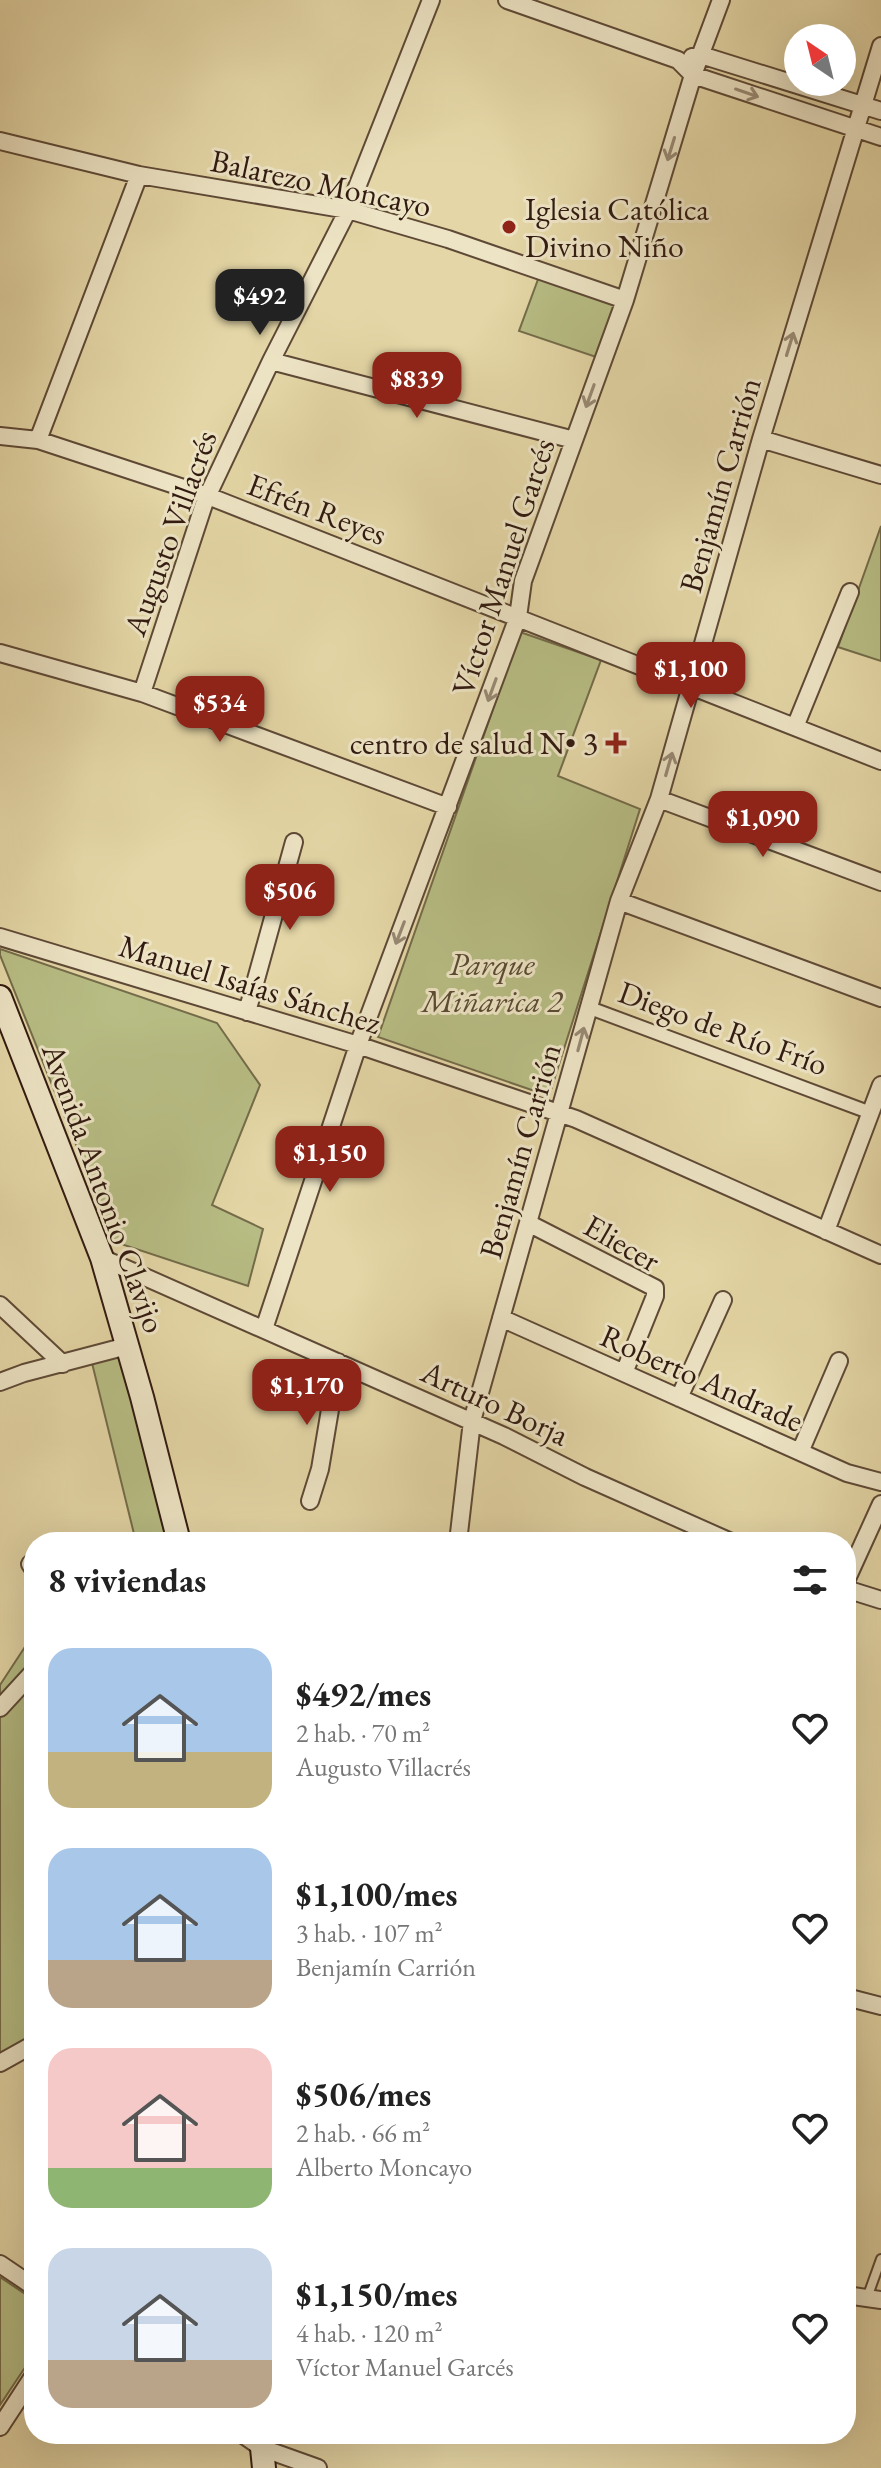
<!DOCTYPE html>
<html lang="es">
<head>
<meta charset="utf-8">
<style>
	:root { --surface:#fff; --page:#f2f2f2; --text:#222; --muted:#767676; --accent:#8f2418 }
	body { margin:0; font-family:"EB Garamond",serif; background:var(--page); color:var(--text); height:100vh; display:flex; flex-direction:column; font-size:30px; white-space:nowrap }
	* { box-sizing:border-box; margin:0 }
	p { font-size:26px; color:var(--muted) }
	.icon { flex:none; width:44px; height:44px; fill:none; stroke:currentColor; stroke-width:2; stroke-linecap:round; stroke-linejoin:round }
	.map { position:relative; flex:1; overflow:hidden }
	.sheet { position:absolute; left:24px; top:1532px; width:832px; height:912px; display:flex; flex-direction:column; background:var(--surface); border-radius:32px; box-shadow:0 8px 32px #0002 }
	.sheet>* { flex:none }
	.needle { width:52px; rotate:325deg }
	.fabs { position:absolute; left:784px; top:24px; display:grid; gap:16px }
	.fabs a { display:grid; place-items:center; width:72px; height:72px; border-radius:50%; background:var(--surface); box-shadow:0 8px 32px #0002; font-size:40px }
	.price { position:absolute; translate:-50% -68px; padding:0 18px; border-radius:16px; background:var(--accent); color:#fff; font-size:26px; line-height:52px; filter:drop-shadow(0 2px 4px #0008) }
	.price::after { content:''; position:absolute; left:50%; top:48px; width:24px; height:18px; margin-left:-12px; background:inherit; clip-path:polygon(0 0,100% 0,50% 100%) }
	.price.active { background:#222; color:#fff }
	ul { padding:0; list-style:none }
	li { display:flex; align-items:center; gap:24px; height:200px; padding:0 24px }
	li span { display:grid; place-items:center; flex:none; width:224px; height:160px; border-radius:24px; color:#555 }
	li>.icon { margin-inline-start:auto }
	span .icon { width:96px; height:96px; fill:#fffc; stroke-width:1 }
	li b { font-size:34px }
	h2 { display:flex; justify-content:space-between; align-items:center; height:96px; padding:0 24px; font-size:34px }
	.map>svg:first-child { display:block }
</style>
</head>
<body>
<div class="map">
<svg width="881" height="2468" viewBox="0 0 881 2468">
	<rect width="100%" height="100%" fill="#e4d6a6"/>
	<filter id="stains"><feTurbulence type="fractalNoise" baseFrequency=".0025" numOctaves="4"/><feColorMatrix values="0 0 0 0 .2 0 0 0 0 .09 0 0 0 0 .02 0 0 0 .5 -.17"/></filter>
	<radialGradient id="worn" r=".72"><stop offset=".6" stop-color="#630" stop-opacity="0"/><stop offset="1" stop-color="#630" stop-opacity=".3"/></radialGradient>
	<path fill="#b7bd84" stroke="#746c4a" stroke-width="2" d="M540,274L623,301L602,359L519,331Z
		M881,526V661L838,647Z
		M520,632L601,660L558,776L640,809L549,1096L378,1037Z
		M0,949L217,1023L260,1085L212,1205L263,1229L248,1286L115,1242L0,955Z
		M123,1355L175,1542H136L92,1363Z
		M34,1633V2036L0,2061V1685Z
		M0,2277L34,2300V2354L0,2405Z"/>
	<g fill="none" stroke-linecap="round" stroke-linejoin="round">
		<g stroke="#5e4936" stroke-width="12">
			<path id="service" d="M867,2298L881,2259"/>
		</g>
		<g stroke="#5e4936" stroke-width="16">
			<path id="pedestrian" d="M590,1008L871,1113"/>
		</g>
		<g stroke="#5e4936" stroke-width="20">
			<path id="minor" d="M507,0L678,60L693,75L881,137
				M692,57L701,55L881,111
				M0,141L139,175L348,210L448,239L625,300
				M271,361L574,440
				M0,436L38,440L208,496L881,761
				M761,439L881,475
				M38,440L139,175
				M0,653L142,693L448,807
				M142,693L205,501L271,361L348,210L431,0
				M795,727L850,592
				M659,799L881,882
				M619,901L881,998
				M0,937L358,1045L576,1119L881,1255
				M247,1012L294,842
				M528,1223L655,1288V1296L624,1373
				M826,1231L881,1085
				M102,1258L504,1436L585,1477L731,1542
				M0,1305L63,1364
				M501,1318L847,1473L881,1482
				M264,1329L358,1045L518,617L523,581L625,300L693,75L721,0
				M0,1382L24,1373L127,1346
				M679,1398L723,1300
				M800,1452L839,1361
				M310,1501L320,1469L338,1362
				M458,1542L472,1421L528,1223L619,901L659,799L761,439L881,46
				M30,1564L34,1570
				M846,1581L881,1504
				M846,1589L881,1600
				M0,1708L34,1671
				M846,1997L881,2006
				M0,2063L34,2044
				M0,2264L34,2287
				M846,2295L881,2300
				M0,2427L34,2375
				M242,2434L262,2448L318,2468"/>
		</g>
		<g stroke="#311a10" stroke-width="26">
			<path id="secondary" d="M0,997L102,1258L142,1397L179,1542
				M264,2468L262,2448L265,2434"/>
		</g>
		<use href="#service" stroke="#ede4c5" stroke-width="8"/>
		<use href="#pedestrian" stroke="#ede4c5" stroke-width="12"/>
		<use href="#minor" stroke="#ede4c5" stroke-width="16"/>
		<use href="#secondary" stroke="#ede4c5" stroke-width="22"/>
	</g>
	<defs><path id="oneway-shaft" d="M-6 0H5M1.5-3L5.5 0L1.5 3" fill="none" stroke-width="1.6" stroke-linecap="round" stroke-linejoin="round" transform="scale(2)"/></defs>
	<g stroke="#988974">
		<use href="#oneway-shaft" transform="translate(747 93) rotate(19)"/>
		<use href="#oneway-shaft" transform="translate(671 149) rotate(107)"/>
		<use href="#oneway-shaft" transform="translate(790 344) rotate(-73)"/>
		<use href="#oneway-shaft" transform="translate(590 396) rotate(110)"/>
		<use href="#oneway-shaft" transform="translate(492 690) rotate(110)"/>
		<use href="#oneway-shaft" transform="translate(669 764) rotate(-74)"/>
		<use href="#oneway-shaft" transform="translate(400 933) rotate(111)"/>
		<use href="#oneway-shaft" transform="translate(581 1039) rotate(-75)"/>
	</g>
	<g fill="#8f2418" stroke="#ede4c5" stroke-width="3">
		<circle cx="509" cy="227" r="8"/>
		<path d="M612 731h8v8h8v8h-8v8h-8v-8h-8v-8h8z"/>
	</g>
	<g text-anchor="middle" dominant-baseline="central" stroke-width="6" stroke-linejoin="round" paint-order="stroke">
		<g font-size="32" fill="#311a10" stroke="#ede4c5">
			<text transform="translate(321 183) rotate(12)">Balarezo Moncayo</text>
			<text transform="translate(720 485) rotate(-74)">Benjamín Carrión</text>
			<text transform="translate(317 509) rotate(21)">Efrén Reyes</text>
			<text transform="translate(170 533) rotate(-70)">Augusto Villacrés</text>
			<text transform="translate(503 567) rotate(-72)">Víctor Manuel Garcés</text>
			<text transform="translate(250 984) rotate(17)">Manuel Isaías Sánchez</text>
			<text transform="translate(723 1028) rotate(20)">Diego de Río Frío</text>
			<text transform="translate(520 1151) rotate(-74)">Benjamín Carrión</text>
			<text transform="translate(104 1188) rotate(70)">Avenida Antonio Clavijo</text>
			<text transform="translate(622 1243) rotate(30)">Eliecer</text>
			<text transform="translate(702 1378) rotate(24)">Roberto Andrade</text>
			<text transform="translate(495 1403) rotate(25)">Arturo Borja</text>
		</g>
		<g font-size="32" fill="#311a10" stroke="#ede4c5" text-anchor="start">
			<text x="525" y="209">Iglesia Católica<tspan x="525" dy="37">Divino Niño</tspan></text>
			<text x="598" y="743" text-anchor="end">centro de salud N• 3</text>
		</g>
		<g font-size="32" font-style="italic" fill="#594b33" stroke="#ede4c5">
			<text x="492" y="964">Parque<tspan x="492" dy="37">Miñarica 2</tspan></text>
		</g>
	</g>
	<rect width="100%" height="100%" filter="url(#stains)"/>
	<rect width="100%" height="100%" fill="url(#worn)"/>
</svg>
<div class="fabs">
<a><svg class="needle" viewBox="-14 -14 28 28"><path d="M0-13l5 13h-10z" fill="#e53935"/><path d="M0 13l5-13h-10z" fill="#767676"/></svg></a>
</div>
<b class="price active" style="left:260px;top:337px">$492</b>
<b class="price" style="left:417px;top:420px">$839</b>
<b class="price" style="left:691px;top:710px">$1,100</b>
<b class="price" style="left:220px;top:744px">$534</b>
<b class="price" style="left:763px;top:859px">$1,090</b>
<b class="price" style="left:290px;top:932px">$506</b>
<b class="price" style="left:330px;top:1194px">$1,150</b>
<b class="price" style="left:307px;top:1427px">$1,170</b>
<section class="sheet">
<h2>8 viviendas<svg class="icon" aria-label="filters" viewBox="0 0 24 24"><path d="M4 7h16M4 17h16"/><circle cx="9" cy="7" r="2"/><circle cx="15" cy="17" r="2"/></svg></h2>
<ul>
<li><span style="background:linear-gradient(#a9c7e8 65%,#c2b280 0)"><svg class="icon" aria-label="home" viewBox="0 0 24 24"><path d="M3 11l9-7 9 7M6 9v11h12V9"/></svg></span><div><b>$492/mes</b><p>2 hab. · 70 m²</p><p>Augusto Villacrés</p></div><svg class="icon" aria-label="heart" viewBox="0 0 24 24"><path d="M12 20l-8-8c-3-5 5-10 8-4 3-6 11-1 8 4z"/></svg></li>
<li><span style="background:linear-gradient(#a9c7e8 70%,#b9a48a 0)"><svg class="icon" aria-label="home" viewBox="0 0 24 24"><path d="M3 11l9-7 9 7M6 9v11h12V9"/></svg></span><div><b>$1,100/mes</b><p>3 hab. · 107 m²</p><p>Benjamín Carrión</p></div><svg class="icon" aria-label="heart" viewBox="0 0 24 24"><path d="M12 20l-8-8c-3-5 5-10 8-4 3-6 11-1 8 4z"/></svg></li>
<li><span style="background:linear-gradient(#f6c9c9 75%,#8fb573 0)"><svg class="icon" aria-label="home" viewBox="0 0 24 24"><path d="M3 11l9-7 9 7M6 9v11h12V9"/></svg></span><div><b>$506/mes</b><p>2 hab. · 66 m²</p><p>Alberto Moncayo</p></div><svg class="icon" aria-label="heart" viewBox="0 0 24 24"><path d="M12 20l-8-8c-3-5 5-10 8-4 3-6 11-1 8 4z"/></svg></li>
<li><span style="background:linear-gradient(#c9d6e8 70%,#b9a48a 0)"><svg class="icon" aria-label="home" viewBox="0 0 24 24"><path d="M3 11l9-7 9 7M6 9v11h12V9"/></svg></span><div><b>$1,150/mes</b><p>4 hab. · 120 m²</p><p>Víctor Manuel Garcés</p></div><svg class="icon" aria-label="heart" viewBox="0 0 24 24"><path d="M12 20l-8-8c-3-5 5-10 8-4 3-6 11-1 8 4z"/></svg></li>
</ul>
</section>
</div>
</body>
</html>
